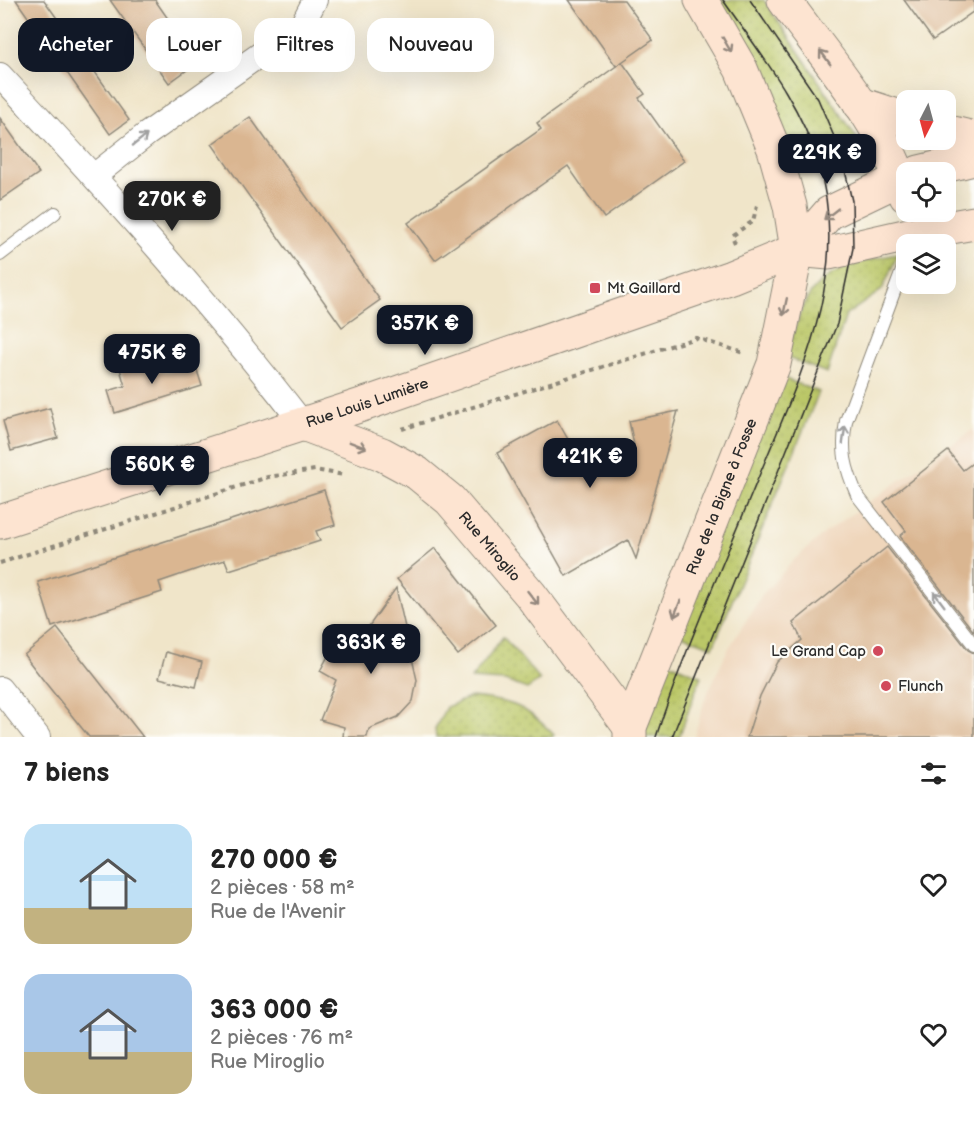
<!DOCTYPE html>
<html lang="fr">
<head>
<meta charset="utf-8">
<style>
	:root { --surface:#fff; --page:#f2f2f2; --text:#222; --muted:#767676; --accent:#111827 }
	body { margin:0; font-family:"Balsamiq Sans",sans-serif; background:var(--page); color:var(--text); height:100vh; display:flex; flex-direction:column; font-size:22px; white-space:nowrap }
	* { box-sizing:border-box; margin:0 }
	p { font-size:20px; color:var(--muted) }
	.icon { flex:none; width:33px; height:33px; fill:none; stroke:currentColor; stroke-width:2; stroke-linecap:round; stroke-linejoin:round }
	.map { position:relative; height:737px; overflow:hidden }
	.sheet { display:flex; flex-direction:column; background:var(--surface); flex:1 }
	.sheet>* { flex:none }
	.top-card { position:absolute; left:18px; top:18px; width:600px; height:54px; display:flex; gap:12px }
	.needle { width:39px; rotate:186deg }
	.fabs { position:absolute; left:896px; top:90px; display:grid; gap:12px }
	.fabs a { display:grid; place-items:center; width:60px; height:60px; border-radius:12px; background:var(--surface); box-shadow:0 6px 24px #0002; font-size:30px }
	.price { position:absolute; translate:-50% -51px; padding:0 14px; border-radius:12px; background:var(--accent); color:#fff; font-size:20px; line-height:39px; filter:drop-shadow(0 2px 3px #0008) }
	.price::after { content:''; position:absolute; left:50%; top:36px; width:18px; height:14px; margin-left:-9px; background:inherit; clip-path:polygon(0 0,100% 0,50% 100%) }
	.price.current { background:#222; color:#fff }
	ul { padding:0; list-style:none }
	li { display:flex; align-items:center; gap:18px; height:150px; padding:0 24px }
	li span { display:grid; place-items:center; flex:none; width:168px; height:120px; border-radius:18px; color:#555 }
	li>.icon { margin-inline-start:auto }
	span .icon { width:72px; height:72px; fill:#fffc; stroke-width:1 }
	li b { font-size:26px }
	h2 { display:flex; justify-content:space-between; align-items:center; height:72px; padding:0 24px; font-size:26px }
	.chip { padding:0 21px; border-radius:18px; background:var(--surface); box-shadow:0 6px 24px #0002; font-size:21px; line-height:54px }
	.chip.current { background:var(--accent); color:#fff }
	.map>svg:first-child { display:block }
</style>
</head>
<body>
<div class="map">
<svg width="974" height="737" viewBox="0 0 974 737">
	<defs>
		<pattern id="grass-dots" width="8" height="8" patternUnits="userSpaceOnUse" patternTransform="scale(1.5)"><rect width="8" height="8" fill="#bbc768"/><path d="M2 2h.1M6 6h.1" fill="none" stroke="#a1ab5a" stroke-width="1.8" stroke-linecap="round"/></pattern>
	</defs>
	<rect width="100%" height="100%" fill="#fdfcf7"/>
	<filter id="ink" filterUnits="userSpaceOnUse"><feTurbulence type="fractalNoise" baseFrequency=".0167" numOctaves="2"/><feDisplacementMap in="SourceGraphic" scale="12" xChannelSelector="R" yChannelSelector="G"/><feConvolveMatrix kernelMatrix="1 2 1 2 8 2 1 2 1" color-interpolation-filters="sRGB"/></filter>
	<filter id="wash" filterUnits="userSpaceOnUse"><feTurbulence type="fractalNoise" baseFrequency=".008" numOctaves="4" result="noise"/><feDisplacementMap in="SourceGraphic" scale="24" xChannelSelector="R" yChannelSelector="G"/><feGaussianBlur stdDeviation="1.35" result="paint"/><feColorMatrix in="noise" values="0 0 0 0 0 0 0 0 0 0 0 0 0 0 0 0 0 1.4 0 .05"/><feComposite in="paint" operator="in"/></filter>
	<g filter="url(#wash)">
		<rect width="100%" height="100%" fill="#f0e5c9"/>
		<path fill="#efd6bb" d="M974,429V737H694L705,699L727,651L762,595L795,559L826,532Z"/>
		<path fill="url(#grass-dots)" stroke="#73794a" stroke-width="1.5" d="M714,0H764L857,138L795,165Z
			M898,254L882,290L846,315L827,373L785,357C792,339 797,318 806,301C823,268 865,260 898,254Z
			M778,376L819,392L713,647L674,632Z
			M503,637L540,680L527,689L505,681L471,679Z
			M663,660L701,676L679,737H640Z
			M471,697C512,701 525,705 554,735L552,737H436L435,729L446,707Z"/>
		<g id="blocks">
			<path fill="#dab691" d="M16,0H44L129,120L110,134Z
				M110,0H155L198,62L169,83Z
				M569,0H624L653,40L616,66Z
				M904,0H974V11L933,40Z
				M622,62L645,94L639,98L684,161L604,218L568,166L435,260L408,223L541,129L537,123Z
				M250,117L380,300L342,327L212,144Z
				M0,118L39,173L0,200Z
				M146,361L149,369L167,372L195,364L202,386L115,413L108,391L125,386L120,369Z
				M50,408L58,438L11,451L3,421Z
				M678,411L636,559L628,540L566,576L497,453L557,420L578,457L634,445L629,421Z
				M948,451L963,470L974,462V632L900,536L906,531L884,502Z
				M324,490L335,525L316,531L320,541L229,570L225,560L206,566L159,582L162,592L52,627L38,582Z
				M887,547L968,650L974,653V737H747L760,696L777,662L802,640L793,623Z
				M435,548L496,625L458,655L397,579Z
				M396,588L417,680L413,701L398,717L369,729L367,737H343L344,727L320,720L336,680L320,671L340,634L357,643Z
				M57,628L143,737H89L44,681L24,655Z
				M166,652L202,662L196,687L159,678Z"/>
		</g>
	</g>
	<g filter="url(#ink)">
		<use href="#blocks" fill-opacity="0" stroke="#8e887a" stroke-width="1.5"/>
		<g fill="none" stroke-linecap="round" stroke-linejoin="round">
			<g stroke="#8e887a" stroke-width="14">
				<path id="lane" d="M0,255L55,213
					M906,260L846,421C841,451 845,467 857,495L974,645"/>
			</g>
			<g stroke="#8e887a" stroke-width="26">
				<path id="street" d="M0,75C105,188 209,302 303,424
					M94,176L147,134L302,25L315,0
					M0,689L38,737"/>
			</g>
			<g stroke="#8e887a" stroke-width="35">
				<g id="secondary">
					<path d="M784,0C828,61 885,123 906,196"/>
					<path d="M860,104L906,119"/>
					<path d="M945,131L974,138"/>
					<path d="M919,172L974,159"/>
					<path d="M797,250L829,253L917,233L974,223"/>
					<path id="s1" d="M303,424L382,454L417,473L450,500L530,594L630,727"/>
					<path id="s2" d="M0,522L371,402L731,277L797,250L829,213L906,176"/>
					<path id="s3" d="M630,737V727L774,364L797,250L790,206L774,149L741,69L701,0"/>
				</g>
			</g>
			<path stroke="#8e887a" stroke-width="4" stroke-dasharray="4.5 4.5" stroke-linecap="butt" d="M735,243L732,236L753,221L757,205
				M402,429L696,338L744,353
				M0,563L268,477L315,470L344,475"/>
			<use href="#lane" stroke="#fff" stroke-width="12"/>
			<use href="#street" stroke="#fff" stroke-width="24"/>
			<use href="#secondary" stroke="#fde4d1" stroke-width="33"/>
			<path stroke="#2b2b2b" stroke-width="1.5" d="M656,737C685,648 724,562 759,476C800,376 852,273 818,163C800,102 759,52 723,0
				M672,737L837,324L853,248L852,201L841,153L818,99L750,0"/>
		</g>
		<defs><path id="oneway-shaft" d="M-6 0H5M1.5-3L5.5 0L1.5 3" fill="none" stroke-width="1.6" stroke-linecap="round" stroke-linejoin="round" transform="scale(1.5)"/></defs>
		<g stroke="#94887e">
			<use href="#oneway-shaft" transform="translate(727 45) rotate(60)"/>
			<use href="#oneway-shaft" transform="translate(825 57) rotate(-126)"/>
			<use href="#oneway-shaft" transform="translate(831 214) rotate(142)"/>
			<use href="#oneway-shaft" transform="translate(785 307) rotate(102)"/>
			<use href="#oneway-shaft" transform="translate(358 445) rotate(21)"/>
			<use href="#oneway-shaft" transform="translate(533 598) rotate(52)"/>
			<use href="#oneway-shaft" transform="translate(677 609) rotate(112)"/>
		</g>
		<g stroke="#a0a0a0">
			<use href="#oneway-shaft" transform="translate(140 140) rotate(-38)"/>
			<use href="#oneway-shaft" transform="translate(844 435) rotate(-82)"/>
			<use href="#oneway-shaft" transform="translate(939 599) rotate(-127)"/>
		</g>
	</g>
	<g fill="#d1495b" stroke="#fdfcf7" stroke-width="2">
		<rect x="589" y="282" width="12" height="12" rx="3"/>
		<circle cx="878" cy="651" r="6"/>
		<circle cx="886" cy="686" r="6"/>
	</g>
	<g text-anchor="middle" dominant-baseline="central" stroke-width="4.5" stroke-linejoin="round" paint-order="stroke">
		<g font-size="15" fill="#2b2b2b" stroke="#fdfcf7" text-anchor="start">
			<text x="607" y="288">Mt Gaillard</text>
			<text x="866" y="651" text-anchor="end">Le Grand Cap</text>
			<text x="898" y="686">Flunch</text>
		</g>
		<g font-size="15" fill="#2b2b2b" stroke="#fdfcf7">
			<text stroke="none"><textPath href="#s2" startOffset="386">Rue Louis Lumière</textPath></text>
			<text stroke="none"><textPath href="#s3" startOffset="258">Rue de la Bigne à Fosse</textPath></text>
			<text stroke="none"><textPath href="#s1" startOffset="228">Rue Miroglio</textPath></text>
		</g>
	</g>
</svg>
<div class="fabs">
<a><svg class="needle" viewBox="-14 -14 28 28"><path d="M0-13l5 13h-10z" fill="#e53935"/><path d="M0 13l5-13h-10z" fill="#767676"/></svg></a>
<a><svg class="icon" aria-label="locate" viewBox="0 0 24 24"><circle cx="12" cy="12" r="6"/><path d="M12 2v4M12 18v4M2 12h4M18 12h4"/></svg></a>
<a><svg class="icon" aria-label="layers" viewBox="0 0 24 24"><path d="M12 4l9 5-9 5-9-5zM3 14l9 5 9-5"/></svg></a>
</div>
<b class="price" style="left:827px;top:185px">229K €</b>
<b class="price current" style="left:172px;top:232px">270K €</b>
<b class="price" style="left:425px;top:356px">357K €</b>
<b class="price" style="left:152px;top:385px">475K €</b>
<b class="price" style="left:590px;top:489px">421K €</b>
<b class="price" style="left:160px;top:497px">560K €</b>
<b class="price" style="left:371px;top:675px">363K €</b>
<div class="top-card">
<a class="chip current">Acheter</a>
<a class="chip">Louer</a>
<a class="chip">Filtres</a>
<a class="chip">Nouveau</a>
</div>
</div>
<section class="sheet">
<h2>7 biens<svg class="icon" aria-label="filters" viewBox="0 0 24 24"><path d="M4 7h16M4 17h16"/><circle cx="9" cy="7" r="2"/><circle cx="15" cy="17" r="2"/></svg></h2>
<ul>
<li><span style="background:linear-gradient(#bfe0f5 70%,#c2b280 0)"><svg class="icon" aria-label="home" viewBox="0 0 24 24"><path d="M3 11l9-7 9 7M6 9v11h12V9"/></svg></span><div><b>270 000 €</b><p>2 pièces · 58 m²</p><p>Rue de l'Avenir</p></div><svg class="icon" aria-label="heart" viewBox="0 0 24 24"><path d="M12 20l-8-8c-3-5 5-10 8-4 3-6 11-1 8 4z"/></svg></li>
<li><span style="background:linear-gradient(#a9c7e8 65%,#c2b280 0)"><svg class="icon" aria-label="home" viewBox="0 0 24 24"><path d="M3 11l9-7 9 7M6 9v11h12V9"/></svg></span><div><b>363 000 €</b><p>2 pièces · 76 m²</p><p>Rue Miroglio</p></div><svg class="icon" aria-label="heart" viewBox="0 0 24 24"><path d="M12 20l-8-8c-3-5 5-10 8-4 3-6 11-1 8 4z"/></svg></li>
</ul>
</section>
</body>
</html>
